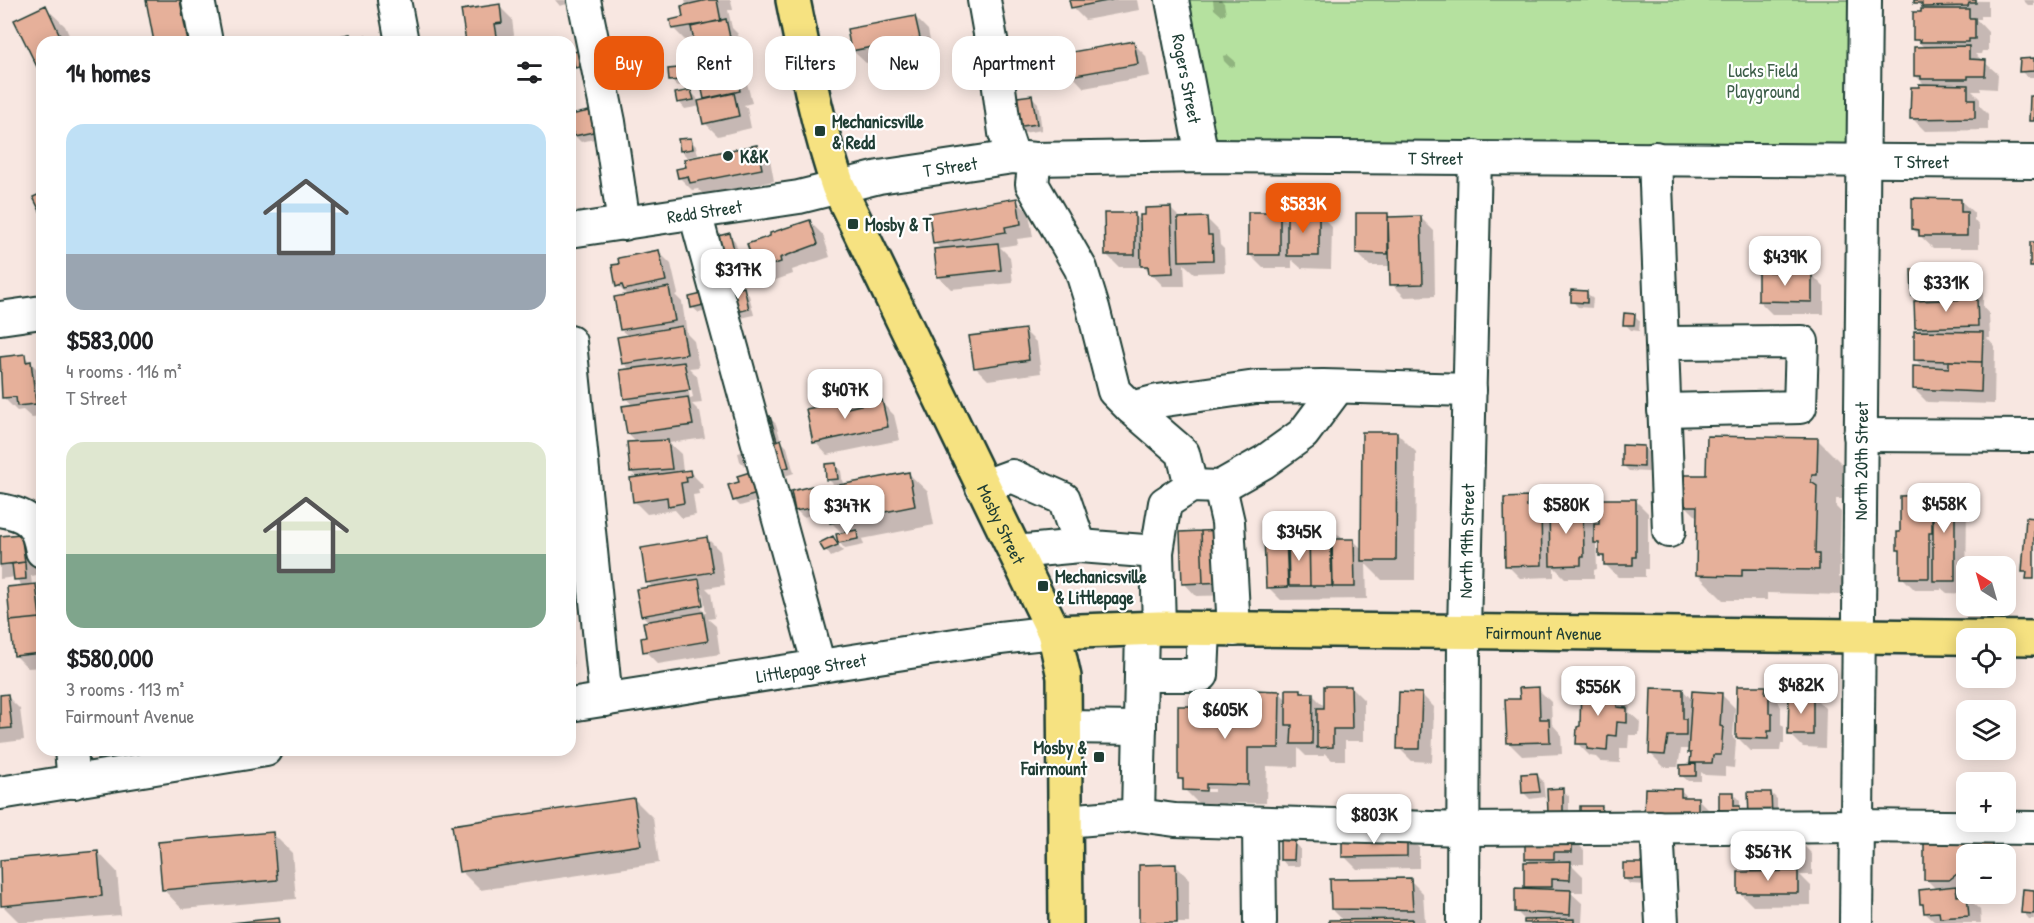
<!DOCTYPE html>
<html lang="en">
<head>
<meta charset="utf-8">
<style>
	:root { --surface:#fff; --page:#f6f6f6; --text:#202124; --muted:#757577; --accent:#ea580c }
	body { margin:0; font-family:"Patrick Hand",sans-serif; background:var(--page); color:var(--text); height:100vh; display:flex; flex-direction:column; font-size:22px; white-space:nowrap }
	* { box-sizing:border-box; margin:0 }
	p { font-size:20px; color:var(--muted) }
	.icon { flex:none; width:33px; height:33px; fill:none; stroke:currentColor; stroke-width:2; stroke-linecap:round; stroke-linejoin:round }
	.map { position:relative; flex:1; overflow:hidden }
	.details { position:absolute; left:36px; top:36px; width:540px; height:720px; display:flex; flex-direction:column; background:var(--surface); border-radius:18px; box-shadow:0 3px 15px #0003 }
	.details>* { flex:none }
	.top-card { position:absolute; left:594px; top:36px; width:570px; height:54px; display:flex; gap:12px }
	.needle { width:39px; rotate:323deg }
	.tools { position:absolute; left:1956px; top:556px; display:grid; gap:12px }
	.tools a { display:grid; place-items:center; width:60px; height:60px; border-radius:12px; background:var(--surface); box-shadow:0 3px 15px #0003; font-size:30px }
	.price { position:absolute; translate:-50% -51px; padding:0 14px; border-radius:12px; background:#fff; color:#222; font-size:20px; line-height:39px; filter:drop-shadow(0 2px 3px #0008) }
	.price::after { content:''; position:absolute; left:50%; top:36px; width:18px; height:14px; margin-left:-9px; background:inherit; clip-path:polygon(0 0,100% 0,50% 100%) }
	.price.selected { background:var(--accent); color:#fff }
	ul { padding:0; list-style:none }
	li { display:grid; align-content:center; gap:12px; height:318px; padding:0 30px }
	li span { display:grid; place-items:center; height:186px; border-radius:18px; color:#555 }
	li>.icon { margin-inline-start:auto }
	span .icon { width:108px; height:108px; fill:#fffc; stroke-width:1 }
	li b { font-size:26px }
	h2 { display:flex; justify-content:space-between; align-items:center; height:72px; padding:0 30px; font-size:26px }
	.chip { padding:0 21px; border-radius:18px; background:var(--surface); box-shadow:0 3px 15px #0003; font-size:21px; line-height:54px }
	.chip.selected { background:var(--accent); color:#fff }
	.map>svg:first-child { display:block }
</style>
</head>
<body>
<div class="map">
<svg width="2034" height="923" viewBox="0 0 2034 923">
	<rect width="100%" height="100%" fill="#f8e7e1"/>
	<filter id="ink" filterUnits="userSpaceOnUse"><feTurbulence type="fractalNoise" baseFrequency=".0167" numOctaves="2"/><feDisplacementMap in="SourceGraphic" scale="12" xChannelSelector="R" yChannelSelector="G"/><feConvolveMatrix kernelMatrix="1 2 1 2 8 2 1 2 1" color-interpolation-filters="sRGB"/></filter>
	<g filter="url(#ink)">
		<path fill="#b5e19f" stroke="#6a8f6a" stroke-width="1.5" d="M1172,0H1865L1863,161L1202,157Z"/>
		<path fill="#0003" fill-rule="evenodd" d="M148,0H199L208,42H156Z
			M555,0H570L571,3L560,6Z
			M685,0H731L733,10H728L732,28L738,34L743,55L735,56L738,59L742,78L747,83L752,103L744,105L747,108L751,128L718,136L705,123L701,106L685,109L679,102L691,92L697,98L698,103L708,101L706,98L701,79L696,74L700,52L698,49L696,40L687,42L674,29L685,19L687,6Z
			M1071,0H1137L1139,10L1085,20L1072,7Z
			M1213,0H1221L1224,3L1226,14L1221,15L1214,9Z
			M1916,0L1988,1V16H1981V19H1976L1988,32V51H1982L1981,54H1975L1998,74L1997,89L1980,88L1981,91H1972L1980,99V106L1988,114V130L1925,131L1912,118L1921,88L1926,86L1915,75L1925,48L1915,39L1923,9Z
			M2023,0H2034V6H2029Z
			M499,6L512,19L514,35L508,37V42H468Z
			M45,7L65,26L72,42H42V74L16,20Z
			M915,17L928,30L932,51L866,63L853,51Z
			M1133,43L1146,56L1150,76L1084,88L1072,75Z
			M1228,55L1235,61V66L1230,67L1224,61L1223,56Z
			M2034,59V77H2027L2021,71Z
			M678,70L684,76L685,85L677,86L671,80Z
			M1032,97L1038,103L1042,130L1023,133L1017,127Z
			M571,116L603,137L581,142L575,136Z
			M690,140L696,146L698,155L687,157L681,151Z
			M757,146L770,159L774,181L704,195L698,189L692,190L679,177Z
			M1016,200L1029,213L1033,237L1017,239L1018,244L1000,247L1010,257L1013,283L951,289L938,276L941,250L935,243Z
			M1961,201L1974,213V220L1979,226V248H1933L1913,229Z
			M1170,208L1181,219L1206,218L1219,231L1220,245L1224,249L1225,272L1194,273L1184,264L1185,286H1163L1145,267H1119L1106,254L1134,214L1141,221Z
			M1279,214L1288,223L1319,214L1332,227L1331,269L1301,268L1292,260V268H1263L1250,255Z
			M1388,215L1392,219L1421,218L1434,231L1435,296L1405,297L1392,284L1391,266H1370L1357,253Z
			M810,222L823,235L830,257L792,270L793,274L770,282L757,269Z
			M729,235L735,241L743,268L725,273Z
			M658,251L671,264L678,294L675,295L682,302L687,334L694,341L699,367L689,368L697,376L702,403L692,404L700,412L705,438L669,443L681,454L683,472L689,471L702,484L703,489H698L699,494L693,495L696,515L682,518L675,510L647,514L634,501L638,478L631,472L637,443L628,434L633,406L626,398L631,370L623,363L628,336L621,330L628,296L618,286ZM685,375H688L693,397L690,398Z
			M1970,269L1983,282V307L1989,314L1990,338H1987L1995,347L1994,404L1927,402L1914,389L1924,368L1915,359L1921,332L1916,327L1921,302L1913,295Z
			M1811,274L1824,287V314H1772L1759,301Z
			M743,289L749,295L754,315L741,318L735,312Z
			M1586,292L1593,299L1592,308L1578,307L1572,301Z
			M702,296L710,310L699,313L692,307Z
			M1634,315L1640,321L1639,331L1631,330L1625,324Z
			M1024,330L1037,343L1041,373L988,380L975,367Z
			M24,356L42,374V417L32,418L23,410L17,411L4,398L0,359Z
			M845,402L852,408L881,402L894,415L900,440L827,455L815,442Z
			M770,418L776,424L781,441L787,447L794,473L782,477Z
			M1397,433L1416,452L1415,580H1382L1366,564L1367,599L1281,600L1268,587L1286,537L1289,540H1310L1330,527L1344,540H1353L1363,550Z
			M1817,439L1842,464V499H1836V507L1841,512L1839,577L1844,581V595L1767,593V600H1723L1698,575L1699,519L1685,505L1708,477Z
			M1644,448L1650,454L1649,472L1629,471L1623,465Z
			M749,450L757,465L746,467L740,461L738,453Z
			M835,465L841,471L843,485L908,473L928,492L934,525L862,539L864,545L845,549L839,542L843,534L831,522L836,487L828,479Z
			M739,477L762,500L740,506L734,500L741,483Z
			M812,488L818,494L822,513L803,517L797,511L793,492Z
			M1954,490L1967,503L1966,594L1947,593L1941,588V590H1915L1902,577V552L1898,549L1902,533L1901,497H1934Z
			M1527,499L1551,519L1583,506L1596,519V525H1601L1635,500L1648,513V569H1645V577H1618L1605,564V560L1600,555L1601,547L1596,542L1597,569L1594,570V578H1565L1554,567V577L1520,578L1507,565Z
			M1181,533L1237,595L1196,596L1184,583Z
			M21,536L34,548L37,575L31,576L32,586L36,585L42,592V667L28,668L15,655L23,587L15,577L0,579V538Z
			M707,538L720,551L725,585L706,588L711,593L715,618L708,619L716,626L720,654L658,664L645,651L649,622L642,615L653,588L648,582ZM700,593H703L706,613H703Z
			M833,538L843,551L831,557L821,543Z
			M570,638L574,667H570Z
			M1600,686L1608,694H1617L1630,707L1629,712L1640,722L1639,735H1629L1628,748H1620V763L1601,762L1596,757L1590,756L1577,743L1581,728Z
			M1351,687L1364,700V741H1345V760H1332L1324,753V756H1306L1298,748V767L1267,766L1266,803H1225V809H1204L1185,790V784L1179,778L1255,707L1279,692L1288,701L1301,691L1305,695H1313L1326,708ZM1196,789H1214V792H1196Z
			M1765,688L1778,701L1781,707V724L1784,727V744H1781L1780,751H1751L1738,738Z
			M1538,689L1551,702L1552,724L1561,734L1562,754L1522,756L1509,743L1522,700Z
			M1683,690L1693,701L1722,695L1735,708L1733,738L1736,741L1734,768L1725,767V776L1705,775L1701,772V781H1688L1681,775L1695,766L1692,763L1690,749H1681L1678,767H1664L1651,754Z
			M1421,694L1434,707L1432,762L1412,761L1399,748Z
			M0,696H7L20,709L24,740L0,743Z
			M1813,696L1826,709L1825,748L1803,747L1790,734Z
			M1537,775L1543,781L1545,797L1530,799L1524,793Z
			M1562,790L1569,796V818L1549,812Z
			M1681,790L1689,799H1698L1711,812L1659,831Z
			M1720,793L1734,794L1740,800V808L1746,814V822Z
			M1771,793L1777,799V822H1756Z
			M634,799L653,818L659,863L480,890L461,871Z
			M272,833L292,853L296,899L182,909L163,889Z
			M1406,835L1419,848V868L1357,869L1344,856Z
			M1571,837L1584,850V864H1571L1583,876V892H1570L1583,904L1582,923H1525V920L1516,911L1529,890L1526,886L1532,863L1527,858Z
			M1991,840L2004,855H1966V889L1962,893L1980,909L1981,923H1936L1925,913V908L1921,904L1936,889L1926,879L1959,844L1967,845Z
			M1799,841L1812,854V875H1800L1811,886V905L1753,906L1740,893L1751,873L1739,862Z
			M1294,842L1300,848V866H1287L1281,859Z
			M98,852L117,872L121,915L20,923L2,905L0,861Z
			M1641,864L1647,870V885L1630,884L1624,878Z
			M1176,866L1189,879V923H1141Z
			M1410,880L1423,893L1425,922L1331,923L1345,922L1332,909Z
			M2034,891V919H2029L2023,912Z"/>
		<path fill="#e6b09a" stroke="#1f3d34" stroke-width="1.5" d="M146,0H180L188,42H154Z
			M707,0H717L721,21L672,29L670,20L683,17L681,6Z
			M1069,0H1112L1071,8Z
			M1914,0H1976V3H1969L1968,6L1922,7V3H1914Z
			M500,4L502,23L495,24L498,42H466L461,10Z
			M46,5L63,42H42V77L14,20Z
			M1921,9H1969V18H1975V39H1969V42H1920L1921,40H1913V12H1921Z
			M915,16L920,38L851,51L847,29Z
			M726,19L731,42L696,50L691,27Z
			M350,34L351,39L365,36L367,42H310Z
			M1134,41L1138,64L1070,76L1066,53Z
			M726,45L731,67L695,75L690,53Z
			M1969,46V59L1986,60L1985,76H1968V79H1921V76H1914V47Z
			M584,50L587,66L575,68L572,52Z
			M2034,58V71L2019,72L2020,59Z
			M678,68L680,80L669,81L668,69Z
			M735,68L740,91L704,99L699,76Z
			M1919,84L1968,85V99H1975V118L1910,119L1911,87H1919Z
			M691,90L694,100L677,103L675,93Z
			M734,93L739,116L703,124L698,101Z
			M1032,95L1037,124L1015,127L1010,98Z
			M2030,96H2034V121H2029Z
			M594,110L598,131L574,136L570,115Z
			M691,138L693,149L680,151L678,139Z
			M757,145L762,169L690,183L688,176L678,178L676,169L686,167L684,159Z
			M42,193V215L33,197Z
			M1017,198L1021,224L1005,227L1006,232L933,244L929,213Z
			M1912,198L1961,199V212H1967V236H1919V230L1912,229Z
			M1171,207L1173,273L1149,274L1148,266H1141L1140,215H1145V208Z
			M1248,212H1280V255H1248Z
			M1104,213H1135V255H1105Z
			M1287,213H1319V256H1287Z
			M1356,213H1388V254L1356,253Z
			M1421,216L1423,284L1390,285L1388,217Z
			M1207,217L1208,235H1212L1213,260L1179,261L1178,218Z
			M810,220L818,244L780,258L781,262L756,270L747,244L770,236V233Z
			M730,233L737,262L717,268L710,238Z
			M2030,242H2034V267H2030Z
			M998,243L1001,270L937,277L934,249Z
			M659,250L666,281L624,290L622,285L616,287L612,265L619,264L618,258Z
			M1970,268L1971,294L1912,296L1911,269Z
			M1758,272H1812V302L1758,301Z
			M669,287L675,321L620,330L614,297Z
			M744,287L749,309L733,313L728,291Z
			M1571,290L1587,291V303L1571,302Z
			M702,294L704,305L691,308L689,297Z
			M1977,299L1978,326L1915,328L1914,301Z
			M1624,313L1635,314L1634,325H1623Z
			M682,326L687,354L622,364L617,337Z
			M1025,329L1029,360L974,368L969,336Z
			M1914,331L1983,332L1982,362L1914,360Z
			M25,354L26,362L31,361L36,404L17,406L16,397L2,398L0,357Z
			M1949,361L1982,362L1981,392L1913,389V366L1949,368Z
			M684,362L690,390L624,399L620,370Z
			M688,397L693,425L627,434L622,406Z
			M882,400L888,427L813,443L806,409L846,401L847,408Z
			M770,416L777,441L781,439L789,467L775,471L759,419Z
			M1362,432H1397L1396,561H1361Z
			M1707,436L1818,438L1817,475H1812L1811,482L1817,486L1815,554H1819V570L1742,569V576L1696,575L1697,506H1683L1684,475H1706Z
			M668,440L672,469L630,472L627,442Z
			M1622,445L1644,446V467L1622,466Z
			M836,463L838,479L826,480L825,464Z
			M690,470L691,476L686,477L687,482L681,483L684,503L668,506L667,497L633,502L630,478Z
			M750,472L757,494L733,501L728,485L739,482L737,476Z
			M909,472L915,506L830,523L823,488Z
			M812,486L817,507L795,511L791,491Z
			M1933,488H1955V581H1933Z
			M1932,495V533H1929V578H1900V550H1897V532H1900V496Z
			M1527,497V507L1541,506L1542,565L1505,566L1504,498Z
			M1599,499H1636V557H1633V565H1604V556H1599V543H1594V524H1599Z
			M1583,505L1584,557H1581V565L1550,566L1549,506Z
			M2026,517L2034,518V579H2026L2027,572H2022Z
			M1309,525H1330L1332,586H1310Z
			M857,530L858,539L838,543L836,534Z
			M1223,530L1225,582L1203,583L1201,531Z
			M1201,531L1203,583L1182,584L1180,532Z
			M21,534L25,562L0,565V536Z
			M1286,535L1288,587L1266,588L1264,536Z
			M833,536L838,545L824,551L819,543Z
			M707,537L713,572L646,583L641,548Z
			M1309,538L1310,586H1289L1288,539Z
			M1332,539H1354L1355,587H1333Z
			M25,562L26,579L14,580L12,564Z
			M699,579L703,605L641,616L636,589Z
			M36,584L40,618L10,621L7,587Z
			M703,612L708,641L643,652L641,638L646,637L643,622Z
			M40,618L42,653L14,656L10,621Z
			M1581,683L1601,684V692L1617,693V707L1627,708V723L1617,722L1616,736L1608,735L1607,751L1587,749V744H1576L1577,727L1580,726Z
			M1324,686H1351L1352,729H1333V747L1317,748V708H1324Z
			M1737,686H1766L1765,693H1769V713H1772V731H1768V739L1736,738Z
			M1539,687L1540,719H1549L1550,742L1507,743L1505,699H1520L1519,688Z
			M1651,688L1683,689V719H1686V736H1668L1665,755L1649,754Z
			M1286,689H1301V693H1313L1312,744H1291L1292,725H1286Z
			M1253,690L1280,691L1279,748H1248V785L1206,784V791L1183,790V779H1178V706H1253Z
			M1692,691L1722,693L1720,726L1723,727L1721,755H1713L1712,763H1690L1691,753H1688Z
			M1399,692L1422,693L1420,749H1397Z
			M8,694L12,728L0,729V695Z
			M1789,694L1813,695V735H1788Z
			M1696,764V776H1680V765Z
			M1537,773L1540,792L1522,793L1521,774Z
			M1563,788V812L1548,813L1547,789Z
			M1645,788L1681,789V797H1698V819L1644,818Z
			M1719,792H1734V806H1740V816H1719Z
			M1748,792H1771L1772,816L1749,817Z
			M634,798L641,845L459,872L452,825Z
			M1580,806H1602L1601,818H1580Z
			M273,832L277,880L162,890L158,842Z
			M1407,833V856L1342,857V834Z
			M1525,836H1572V852H1554V859H1525Z
			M1953,836L1960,843L1965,844L1963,838H1992V855H1966V881H1963V875L1957,874L1949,880H1924V837Z
			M1738,839L1799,840V862L1738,863Z
			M1280,840L1295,841L1294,860H1280Z
			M98,851L102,896L1,906L0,860Z
			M1571,861L1570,880L1552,879V887H1524V862Z
			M1623,863H1642V879H1623Z
			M1176,864L1177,923H1139V865Z
			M1798,871V893H1738V872Z
			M1411,878L1413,910L1331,909L1330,879Z
			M1956,886L1957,896L1967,895L1969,916L1940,918L1939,912L1924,913L1923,904H1920L1919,890Z
			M1515,888L1571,890L1570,915L1515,912Z
			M2023,889L2034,890V914L2021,913Z
			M279,918L280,923H231Z
			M1412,919V923H1329V920Z
			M1574,919V923H1524V920Z"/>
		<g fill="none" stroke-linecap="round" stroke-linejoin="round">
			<g stroke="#1f3d34" stroke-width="36">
				<g id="minor">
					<path d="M198,0L206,42"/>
					<path d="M394,0L402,42"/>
					<path d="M584,0L609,122L624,224"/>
					<path d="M984,0L997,73L1005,133L1013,157"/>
					<path id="s1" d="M1172,0L1202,156"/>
					<path d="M1655,158L1669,531"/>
					<path d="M1035,159L1032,184L1081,269L1093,308L1114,391L1131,408L1158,401L1256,387L1323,386L1470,390"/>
					<path d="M695,213L819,666"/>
					<path id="s2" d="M570,231L799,197L879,177L1013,157L1035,159L1202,156L2034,162"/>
					<path d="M0,318L42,312"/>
					<path d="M570,342L606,700"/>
					<path d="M1662,343L1802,342L1800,407L1664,410"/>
					<path d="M1131,408L1183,453L1191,486"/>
					<path d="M1860,435L2034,436"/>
					<path d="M982,487L1012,476L1064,499L1080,546"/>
					<path d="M1220,487L1228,522L1234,630"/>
					<path d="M0,510C29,515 37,523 42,551"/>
					<path d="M1015,552L1080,546L1157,552"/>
					<path d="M1159,628L1157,552L1165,503L1191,486L1220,487L1264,462L1303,434L1338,387"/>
					<path d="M1141,675H1202L1204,630"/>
					<path id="s3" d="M570,705L1000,638L1054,632"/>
					<path d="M1065,727L1140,728"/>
					<path d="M71,750L74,782"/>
					<path d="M0,793L266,750"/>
					<path d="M1138,815L1175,820L1463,829L1856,826L2034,828"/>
					<path d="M1065,821L1138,815L1142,629"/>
					<path d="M1259,823L1260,923"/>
					<path d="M1657,827L1662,923"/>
					<path id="s4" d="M1463,923L1464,631L1475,157"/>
					<path id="s5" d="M1856,923L1865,0"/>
				</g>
			</g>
			<g stroke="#1f3d34" stroke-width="38">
				<g id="major">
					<path id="s6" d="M793,0C806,64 817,125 838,186L1054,632L1064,677L1066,923"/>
					<path id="s7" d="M1054,632L1159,628L2034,638"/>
				</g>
			</g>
			<use href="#minor" stroke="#fff" stroke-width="32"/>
			<use href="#major" stroke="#f6e281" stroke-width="33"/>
		</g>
	</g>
	<g fill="#1f3d34" stroke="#fff" stroke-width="2">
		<rect x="814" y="125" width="12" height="12" rx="3"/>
		<circle cx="728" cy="156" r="6"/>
		<rect x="847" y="218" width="12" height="12" rx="3"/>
		<rect x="1037" y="580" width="12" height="12" rx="3"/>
		<rect x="1093" y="751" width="12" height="12" rx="3"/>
	</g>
	<g text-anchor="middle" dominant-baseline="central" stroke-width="4.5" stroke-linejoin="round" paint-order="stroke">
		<g font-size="18" fill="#3d5e49" stroke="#fff">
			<text x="1763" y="70">Lucks Field<tspan x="1763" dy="21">Playground</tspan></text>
		</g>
		<g font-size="18" fill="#1f3d34" stroke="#fff">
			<text stroke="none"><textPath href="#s1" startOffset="80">Rogers Street</textPath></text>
			<text stroke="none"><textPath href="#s2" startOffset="872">T Street</textPath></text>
			<text stroke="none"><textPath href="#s2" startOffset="1358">T Street</textPath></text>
			<text stroke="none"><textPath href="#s2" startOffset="386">T Street</textPath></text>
			<text stroke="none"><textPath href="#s2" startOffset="136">Redd Street</textPath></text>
			<text stroke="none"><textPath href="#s5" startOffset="462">North 20th Street</textPath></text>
			<text stroke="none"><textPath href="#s6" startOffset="567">Mosby Street</textPath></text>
			<text stroke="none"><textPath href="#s4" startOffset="382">North 19th Street</textPath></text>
			<text stroke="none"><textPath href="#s7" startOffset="490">Fairmount Avenue</textPath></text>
			<text stroke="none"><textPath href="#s3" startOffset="244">Littlepage Street</textPath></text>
		</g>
		<g font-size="18" font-weight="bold" fill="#1f3d34" stroke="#fff" text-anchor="start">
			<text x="832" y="121">Mechanicsville<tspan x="832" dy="21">&amp; Redd</tspan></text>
			<text x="740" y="156">K&amp;K</text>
			<text x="865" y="224">Mosby &amp; T</text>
			<text x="1055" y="576">Mechanicsville<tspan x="1055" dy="21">&amp; Littlepage</tspan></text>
			<text x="1087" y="747" text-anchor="end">Mosby &amp;<tspan x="1087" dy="21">Fairmount</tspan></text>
		</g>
	</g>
</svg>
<div class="tools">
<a><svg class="needle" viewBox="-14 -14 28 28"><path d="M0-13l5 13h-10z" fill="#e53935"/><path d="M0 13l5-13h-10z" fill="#757577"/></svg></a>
<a><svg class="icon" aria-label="locate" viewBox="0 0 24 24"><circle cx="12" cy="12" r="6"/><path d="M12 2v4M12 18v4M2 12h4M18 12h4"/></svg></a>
<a><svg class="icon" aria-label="layers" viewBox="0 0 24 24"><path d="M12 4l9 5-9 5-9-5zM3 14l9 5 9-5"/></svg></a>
<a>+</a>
<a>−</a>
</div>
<b class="price selected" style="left:1303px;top:234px">$583K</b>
<b class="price" style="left:1785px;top:287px">$439K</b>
<b class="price" style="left:738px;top:300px">$317K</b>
<b class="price" style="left:1946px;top:313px">$331K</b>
<b class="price" style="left:845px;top:420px">$407K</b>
<b class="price" style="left:1944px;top:534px">$458K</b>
<b class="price" style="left:1566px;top:535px">$580K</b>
<b class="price" style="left:847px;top:536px">$347K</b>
<b class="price" style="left:1299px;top:562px">$345K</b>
<b class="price" style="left:1801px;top:715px">$482K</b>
<b class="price" style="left:1598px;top:717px">$556K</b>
<b class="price" style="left:1225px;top:740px">$605K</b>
<b class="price" style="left:1374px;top:845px">$803K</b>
<b class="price" style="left:1768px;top:882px">$567K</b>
<div class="top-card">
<a class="chip selected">Buy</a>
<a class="chip">Rent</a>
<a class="chip">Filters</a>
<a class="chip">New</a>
<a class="chip">Apartment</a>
</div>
<section class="details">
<h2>14 homes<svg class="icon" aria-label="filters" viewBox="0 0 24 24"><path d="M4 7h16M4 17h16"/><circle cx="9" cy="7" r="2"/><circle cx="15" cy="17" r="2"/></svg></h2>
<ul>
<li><span style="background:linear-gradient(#bfe0f5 70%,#9aa5b1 0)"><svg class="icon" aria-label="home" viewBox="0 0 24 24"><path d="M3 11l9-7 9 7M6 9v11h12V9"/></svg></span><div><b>$583,000</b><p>4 rooms · 116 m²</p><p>T Street</p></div></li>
<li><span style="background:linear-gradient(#dfe7d0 60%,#7fa58c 0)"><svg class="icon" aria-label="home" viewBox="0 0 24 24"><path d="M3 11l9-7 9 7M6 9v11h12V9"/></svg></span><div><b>$580,000</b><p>3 rooms · 113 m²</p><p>Fairmount Avenue</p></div></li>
</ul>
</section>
</div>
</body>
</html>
